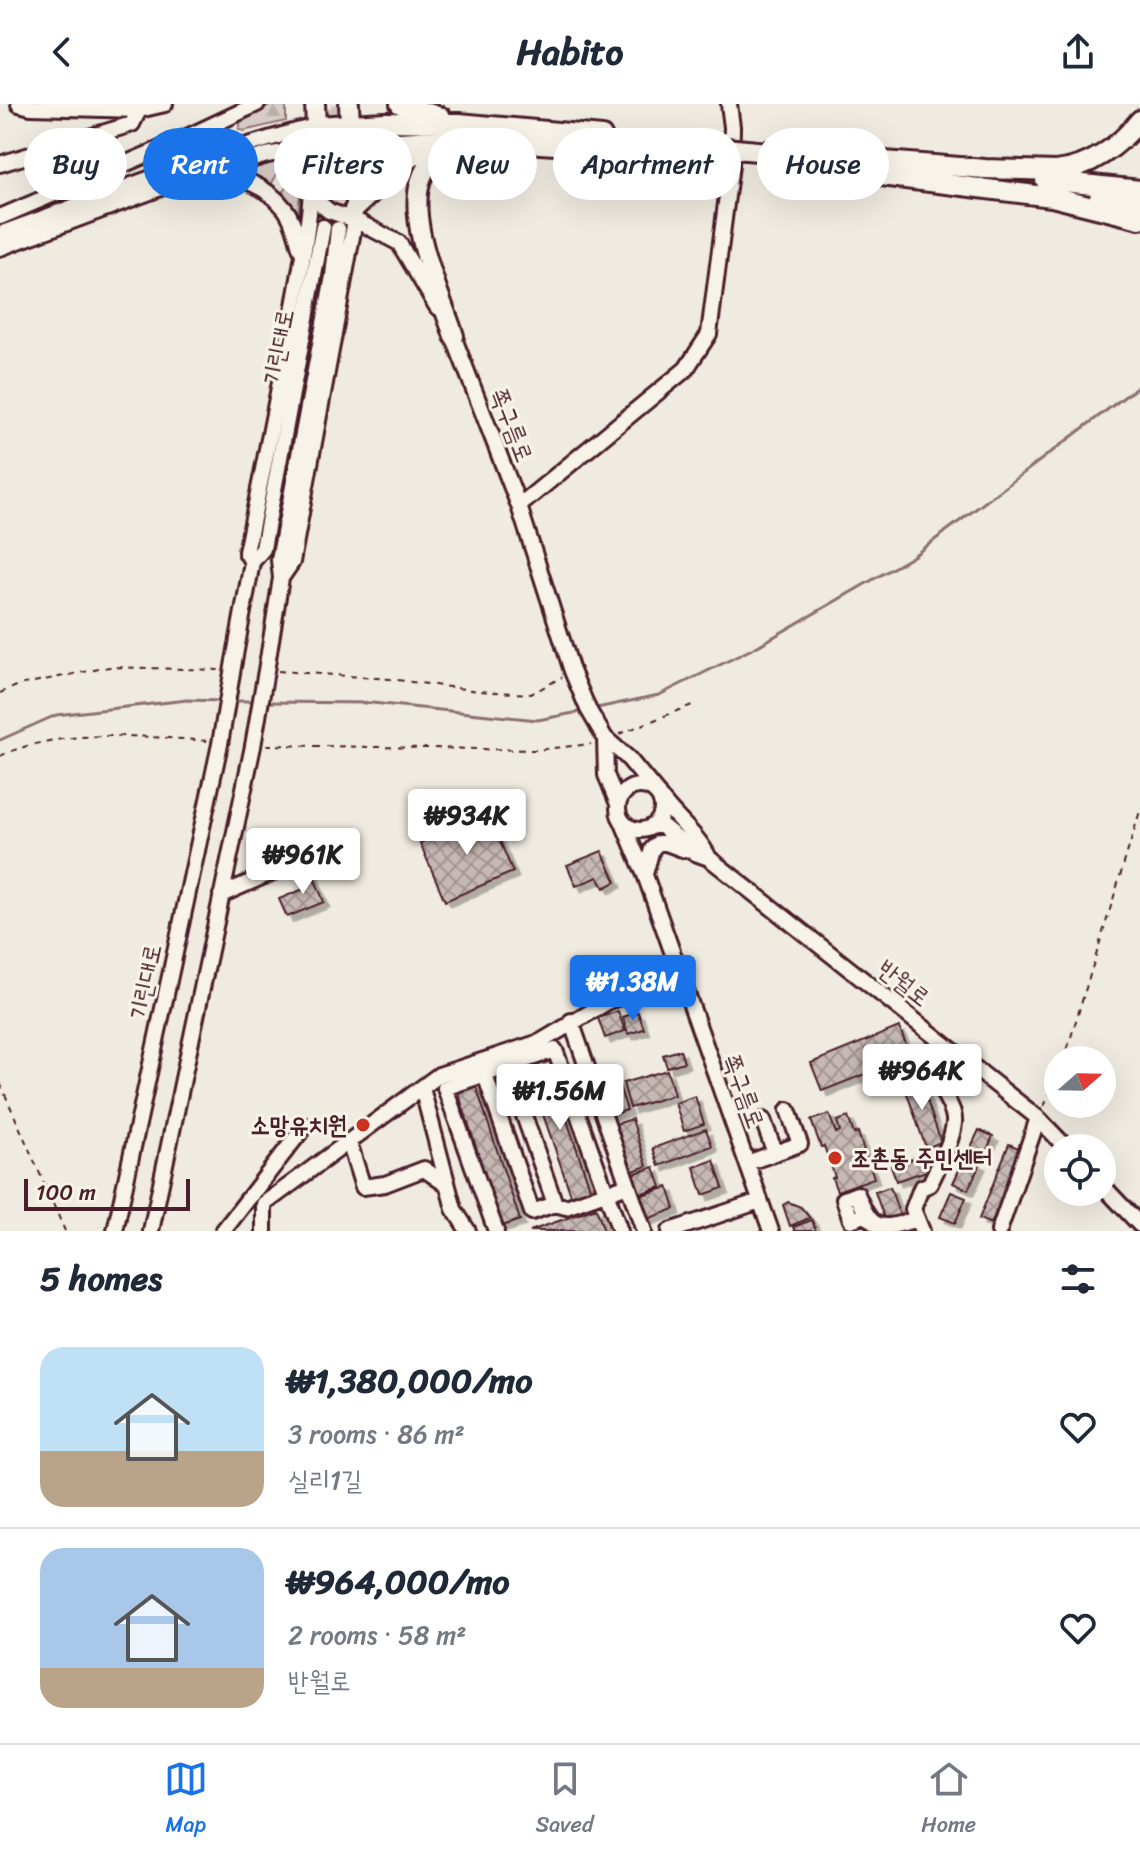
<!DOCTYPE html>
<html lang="en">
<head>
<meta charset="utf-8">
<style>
	:root { --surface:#fff; --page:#f6f6f7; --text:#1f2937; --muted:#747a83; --line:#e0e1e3; --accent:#1a73e8 }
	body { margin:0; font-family:Sriracha,"Poor Story",sans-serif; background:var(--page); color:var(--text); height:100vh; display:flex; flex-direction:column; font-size:30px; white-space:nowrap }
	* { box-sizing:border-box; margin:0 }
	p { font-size:26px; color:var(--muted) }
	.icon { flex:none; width:44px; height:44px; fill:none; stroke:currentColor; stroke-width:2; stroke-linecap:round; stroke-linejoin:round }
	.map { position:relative; height:1127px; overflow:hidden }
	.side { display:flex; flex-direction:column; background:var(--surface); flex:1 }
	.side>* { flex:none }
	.hud { position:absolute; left:24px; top:24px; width:1092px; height:72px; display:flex; gap:16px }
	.needle { width:52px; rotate:70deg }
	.buttons { position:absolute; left:1044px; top:942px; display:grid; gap:16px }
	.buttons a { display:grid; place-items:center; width:72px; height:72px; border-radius:50%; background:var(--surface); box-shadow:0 8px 32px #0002; font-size:40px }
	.scale { position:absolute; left:24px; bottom:20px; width:166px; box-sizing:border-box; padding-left:8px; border:4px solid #4a1f2b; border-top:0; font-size:22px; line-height:28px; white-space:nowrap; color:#4a1f2b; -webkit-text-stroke:6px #f7f3e8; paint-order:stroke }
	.price { position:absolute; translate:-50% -68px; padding:0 18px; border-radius:8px; background:#fff; color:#222; font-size:26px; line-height:52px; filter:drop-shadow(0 2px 4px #0008) }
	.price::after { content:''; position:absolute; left:50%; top:48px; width:24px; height:18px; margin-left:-12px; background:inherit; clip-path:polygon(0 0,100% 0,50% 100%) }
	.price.selected { background:var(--accent); color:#fff }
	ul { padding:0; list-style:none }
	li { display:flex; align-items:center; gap:24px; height:200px; padding:0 40px }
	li+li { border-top:2px solid var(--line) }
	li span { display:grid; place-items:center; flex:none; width:224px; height:160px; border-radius:24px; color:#555 }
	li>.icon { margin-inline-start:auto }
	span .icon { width:96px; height:96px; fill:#fffc; stroke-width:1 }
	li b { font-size:34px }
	h2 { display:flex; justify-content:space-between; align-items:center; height:96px; padding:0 40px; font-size:34px }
	.tag { padding:0 28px; border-radius:36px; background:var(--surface); box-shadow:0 8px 32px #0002; font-size:28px; line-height:72px }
	.tag.selected { background:var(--accent); color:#fff }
	header { display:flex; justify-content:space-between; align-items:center; height:104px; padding:0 40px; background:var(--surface); font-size:36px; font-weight:800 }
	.dock { display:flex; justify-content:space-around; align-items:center; height:112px; border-top:2px solid var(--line); background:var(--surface); font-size:22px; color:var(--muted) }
	.dock a { display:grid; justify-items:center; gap:4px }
	.dock .selected { color:var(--accent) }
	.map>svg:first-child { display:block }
</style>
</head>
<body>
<header><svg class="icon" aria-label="back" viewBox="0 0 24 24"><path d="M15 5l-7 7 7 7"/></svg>Habito<svg class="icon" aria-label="share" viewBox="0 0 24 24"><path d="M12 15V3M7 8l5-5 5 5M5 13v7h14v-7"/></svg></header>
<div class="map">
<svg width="1140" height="1127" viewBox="0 0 1140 1127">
	<defs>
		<pattern id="forest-firs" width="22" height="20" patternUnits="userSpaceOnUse" patternTransform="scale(2)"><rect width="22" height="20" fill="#d8cdc6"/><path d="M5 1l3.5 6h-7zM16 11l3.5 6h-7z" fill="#bbb0aa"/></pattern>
		<pattern id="building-cross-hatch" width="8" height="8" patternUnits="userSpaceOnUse" patternTransform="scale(2)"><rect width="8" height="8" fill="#c6b8b3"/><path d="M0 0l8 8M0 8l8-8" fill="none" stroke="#a39592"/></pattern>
		<filter id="shadow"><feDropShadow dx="5.5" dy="5.5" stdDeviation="0" flood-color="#0004"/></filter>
	</defs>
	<rect width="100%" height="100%" fill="#f0ebe0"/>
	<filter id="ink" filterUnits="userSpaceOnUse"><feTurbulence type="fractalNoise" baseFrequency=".0125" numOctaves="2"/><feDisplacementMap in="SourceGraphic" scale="16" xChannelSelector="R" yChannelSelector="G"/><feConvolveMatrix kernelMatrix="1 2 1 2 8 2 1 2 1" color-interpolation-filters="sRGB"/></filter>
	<g filter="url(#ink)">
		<path fill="url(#forest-firs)" stroke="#917678" stroke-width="2" d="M272,0H286V17L243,27L239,25L241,15Z
			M284,56L269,85L237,69Z
			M301,74L298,114L292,110L280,91L293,75Z"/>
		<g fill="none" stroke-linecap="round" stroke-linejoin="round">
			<path stroke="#8b6f72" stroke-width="3" d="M234,597H254
				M266,598L372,599L538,616L584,607
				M592,605L659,591L756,543L912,453L1140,281
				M0,636L56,611L187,596L222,597"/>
		</g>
		<path fill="url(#building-cross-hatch)" stroke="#4a1f2b" stroke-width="2" filter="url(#shadow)" d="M488,709L513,768L445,797L420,739Z
			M602,747L616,778L604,784L598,773L576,782L567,761Z
			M310,763L324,798L287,813L279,795L306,784L299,767Z
			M618,907L625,927L605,934L598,914Z
			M638,908L644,925L628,930L623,913Z
			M899,923L911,952L822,987L811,959Z
			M680,946L684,958L667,963L663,951Z
			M549,963L591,1087L572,1094L529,970Z
			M667,966L674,991L630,1004L623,979Z
			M919,973L941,1038L926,1044L903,978Z
			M617,976L627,1006L609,1012L599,982Z
			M476,982L520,1116L502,1122L458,988Z
			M695,992L704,1020L684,1027L675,999Z
			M829,1010L836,1029L840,1027L837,1017L848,1013L854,1030L858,1028L866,1053L863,1054L866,1062L870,1061L874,1074L837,1087L832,1074L835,1073L824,1042L821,1043L811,1016Z
			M632,1015L647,1062L628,1069L613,1021Z
			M706,1025L712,1042L659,1062L653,1044Z
			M979,1026L993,1032L984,1053L969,1047Z
			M1009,1040L1021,1045L991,1120L979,1115Z
			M924,1051L930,1066L896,1077L891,1062Z
			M965,1053L980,1060L968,1086L953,1079Z
			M714,1056L723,1084L703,1091L694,1063Z
			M654,1063L661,1083L636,1091L630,1071Z
			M668,1083L675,1105L644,1116L636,1093Z
			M890,1083L901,1115L886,1120L875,1088Z
			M951,1088L966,1094L955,1119L940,1113Z
			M788,1098L801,1103L810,1114L790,1122L783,1101Z
			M596,1104L604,1127H530Z
			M812,1116L816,1127H795L793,1123Z"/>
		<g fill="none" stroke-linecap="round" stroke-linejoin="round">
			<path stroke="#cfc2bc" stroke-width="14" stroke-dasharray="14 7" stroke-linecap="butt" d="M338,0L343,47L338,121
				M323,123L329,44L324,0"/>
			<g stroke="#4a1f2b" stroke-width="20">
				<path id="minor" d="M19,0L31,3L139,6
					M174,39L219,50
					M0,60L132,20L139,6L165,0
					M213,74C240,70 268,83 285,105C294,116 296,132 301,146
					M312,81L338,78L352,82
					M311,92L329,107L355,116L399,139L437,203
					M0,113L174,39L257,0
					M0,130C105,92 208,49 316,22
					M0,144L169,81L267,51L312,43C314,98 303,153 293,207C279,287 263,367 246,448L252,458
					M450,224L519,402L572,567L588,605L605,634L628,654L657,689
					M519,402L686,265L709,230L731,61L732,23L729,0
					M281,474L292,458L355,116L350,20
					M268,555L281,474L279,456L333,172L338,125
					M234,557L252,458L263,445L323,123
					M605,634L606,671L618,700
					M618 704a22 22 0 1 1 44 0a22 22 0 1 1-44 0Z
					M662,696C677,716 698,731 709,754
					M623,719L645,771L771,1127
					M654,722H662L695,749L709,754L1038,1014L1067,1044
					M645,770L652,745L658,739H666L685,746
					M221,791L318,748
					M571,917L644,1127
					M507,963L555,1100
					M485,971L532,1108L555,1100L566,1103L628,1081
					M422,984L454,1105L468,1127
					M763,1016L775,1049
					M349,1038L363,1083L385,1080L424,1065L447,1081
					M747,1059L800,1040L788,1006
					M1102,1081L1140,1121
					M264,1100L439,971L540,938L609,897L680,871
					M264,1100V1127
					M865,1111L851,1116L844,1095L857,1090C872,1127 878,1127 917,1115
					M115,1127L220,640
					M151,1127L253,642
					M223,1127L305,1022
					M496,1127L445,984L555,946L620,1127
					M670,1127L760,1097
					M922,1127L913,1105L921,1084L930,1080C938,1062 952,1039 954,1019C956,1000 935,988 943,971C947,964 955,957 960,951
					M999,1127L1038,1014"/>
			</g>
			<g stroke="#4a1f2b" stroke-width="24">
				<path id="major" d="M315,0L316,22L312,43L435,36L510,38L707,51
					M349,0L350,20
					M400,0L441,13
					M316,22L385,18L459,19L602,32
					M746,46L985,65L1056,67C1090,64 1119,42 1140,16
					M792,61L1052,93L1140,115
					M1045,76L1140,86
					M1099,94L1140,98
					M354,105L406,57L434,37
					M454,232C440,189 396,99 430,59C435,53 449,49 457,45V38"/>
			</g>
			<path stroke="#4a1f2b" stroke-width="2" stroke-dasharray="6 6" stroke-linecap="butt" d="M278,567L390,575L479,587L531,590L562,573
				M0,589L19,581L109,563L219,566
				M619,630L692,601
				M266,641L535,646L591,640
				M0,652C60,624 142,632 208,637
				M1064,956L1140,707
				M0,979L65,1127
				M1044,1002L1058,974"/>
			<use href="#minor" stroke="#f7f3e8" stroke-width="14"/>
			<use href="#major" stroke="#f7f3e8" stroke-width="18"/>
			<g stroke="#4a1f2b" stroke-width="20" stroke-linecap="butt">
				<path id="minor-bridge" d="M220,640L234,557
					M253,642L268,555"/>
			</g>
			<g stroke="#4a1f2b" stroke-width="24" stroke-linecap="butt">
				<path id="major-bridge" d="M704,42L746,46"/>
			</g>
			<use href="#minor-bridge" stroke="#f7f3e8" stroke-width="14"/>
			<use href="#major-bridge" stroke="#f7f3e8" stroke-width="18"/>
		</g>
	</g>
	<g fill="#c8321e" stroke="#f7f3e8" stroke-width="3">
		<circle cx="363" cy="1021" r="8"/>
		<circle cx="835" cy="1054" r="8"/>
	</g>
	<g text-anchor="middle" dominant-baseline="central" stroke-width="6" stroke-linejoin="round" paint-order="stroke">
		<g font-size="24" fill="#4a1f2b" stroke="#f7f3e8">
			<text transform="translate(278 243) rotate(-79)">기린대로</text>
			<text transform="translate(512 321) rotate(69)">쪽구름로</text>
			<text transform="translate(145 878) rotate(-78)">기린대로</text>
			<text transform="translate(904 879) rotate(38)">반월로</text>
			<text transform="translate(744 987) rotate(70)">쪽구름로</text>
		</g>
		<g font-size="24" font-weight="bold" fill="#4a1f2b" stroke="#f7f3e8" text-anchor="end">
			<text x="347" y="1021">소망유치원</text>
			<text x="851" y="1054" text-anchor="start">조촌동 주민센터</text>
		</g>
	</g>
</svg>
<div class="buttons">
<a><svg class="needle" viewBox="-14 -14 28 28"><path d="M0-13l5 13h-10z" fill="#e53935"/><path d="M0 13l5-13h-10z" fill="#747a83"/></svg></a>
<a><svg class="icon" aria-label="locate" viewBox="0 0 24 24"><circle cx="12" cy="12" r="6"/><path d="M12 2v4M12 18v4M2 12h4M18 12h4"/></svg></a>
</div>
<div class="scale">100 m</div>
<b class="price" style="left:467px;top:753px">₩934K</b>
<b class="price" style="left:303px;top:792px">₩961K</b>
<b class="price selected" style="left:633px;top:919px">₩1.38M</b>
<b class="price" style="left:922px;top:1008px">₩964K</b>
<b class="price" style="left:560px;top:1028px">₩1.56M</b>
<div class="hud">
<a class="tag">Buy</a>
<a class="tag selected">Rent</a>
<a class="tag">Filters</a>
<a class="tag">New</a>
<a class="tag">Apartment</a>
<a class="tag">House</a>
</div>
</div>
<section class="side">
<h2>5 homes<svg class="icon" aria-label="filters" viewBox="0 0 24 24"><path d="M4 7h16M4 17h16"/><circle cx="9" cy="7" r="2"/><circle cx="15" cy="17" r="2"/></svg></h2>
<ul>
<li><span style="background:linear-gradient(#bfe0f5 65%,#b9a48a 0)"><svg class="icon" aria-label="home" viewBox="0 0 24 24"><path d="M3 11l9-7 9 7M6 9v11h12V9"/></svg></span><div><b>₩1,380,000/mo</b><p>3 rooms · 86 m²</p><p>실리1길</p></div><svg class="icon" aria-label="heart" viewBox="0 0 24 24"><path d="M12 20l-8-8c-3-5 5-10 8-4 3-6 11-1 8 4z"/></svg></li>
<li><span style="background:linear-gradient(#a9c7e8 75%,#b9a48a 0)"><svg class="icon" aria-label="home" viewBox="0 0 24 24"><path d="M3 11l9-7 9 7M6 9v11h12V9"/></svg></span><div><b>₩964,000/mo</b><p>2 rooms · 58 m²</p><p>반월로</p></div><svg class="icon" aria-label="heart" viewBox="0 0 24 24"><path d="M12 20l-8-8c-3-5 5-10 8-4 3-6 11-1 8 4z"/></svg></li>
</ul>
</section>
<nav class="dock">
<a class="selected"><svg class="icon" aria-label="map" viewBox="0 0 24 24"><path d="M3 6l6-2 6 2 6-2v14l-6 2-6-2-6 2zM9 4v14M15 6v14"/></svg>Map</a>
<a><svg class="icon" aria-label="saved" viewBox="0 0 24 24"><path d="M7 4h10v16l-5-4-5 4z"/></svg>Saved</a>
<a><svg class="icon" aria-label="home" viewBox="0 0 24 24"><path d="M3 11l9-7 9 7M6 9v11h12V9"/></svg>Home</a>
</nav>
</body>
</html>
